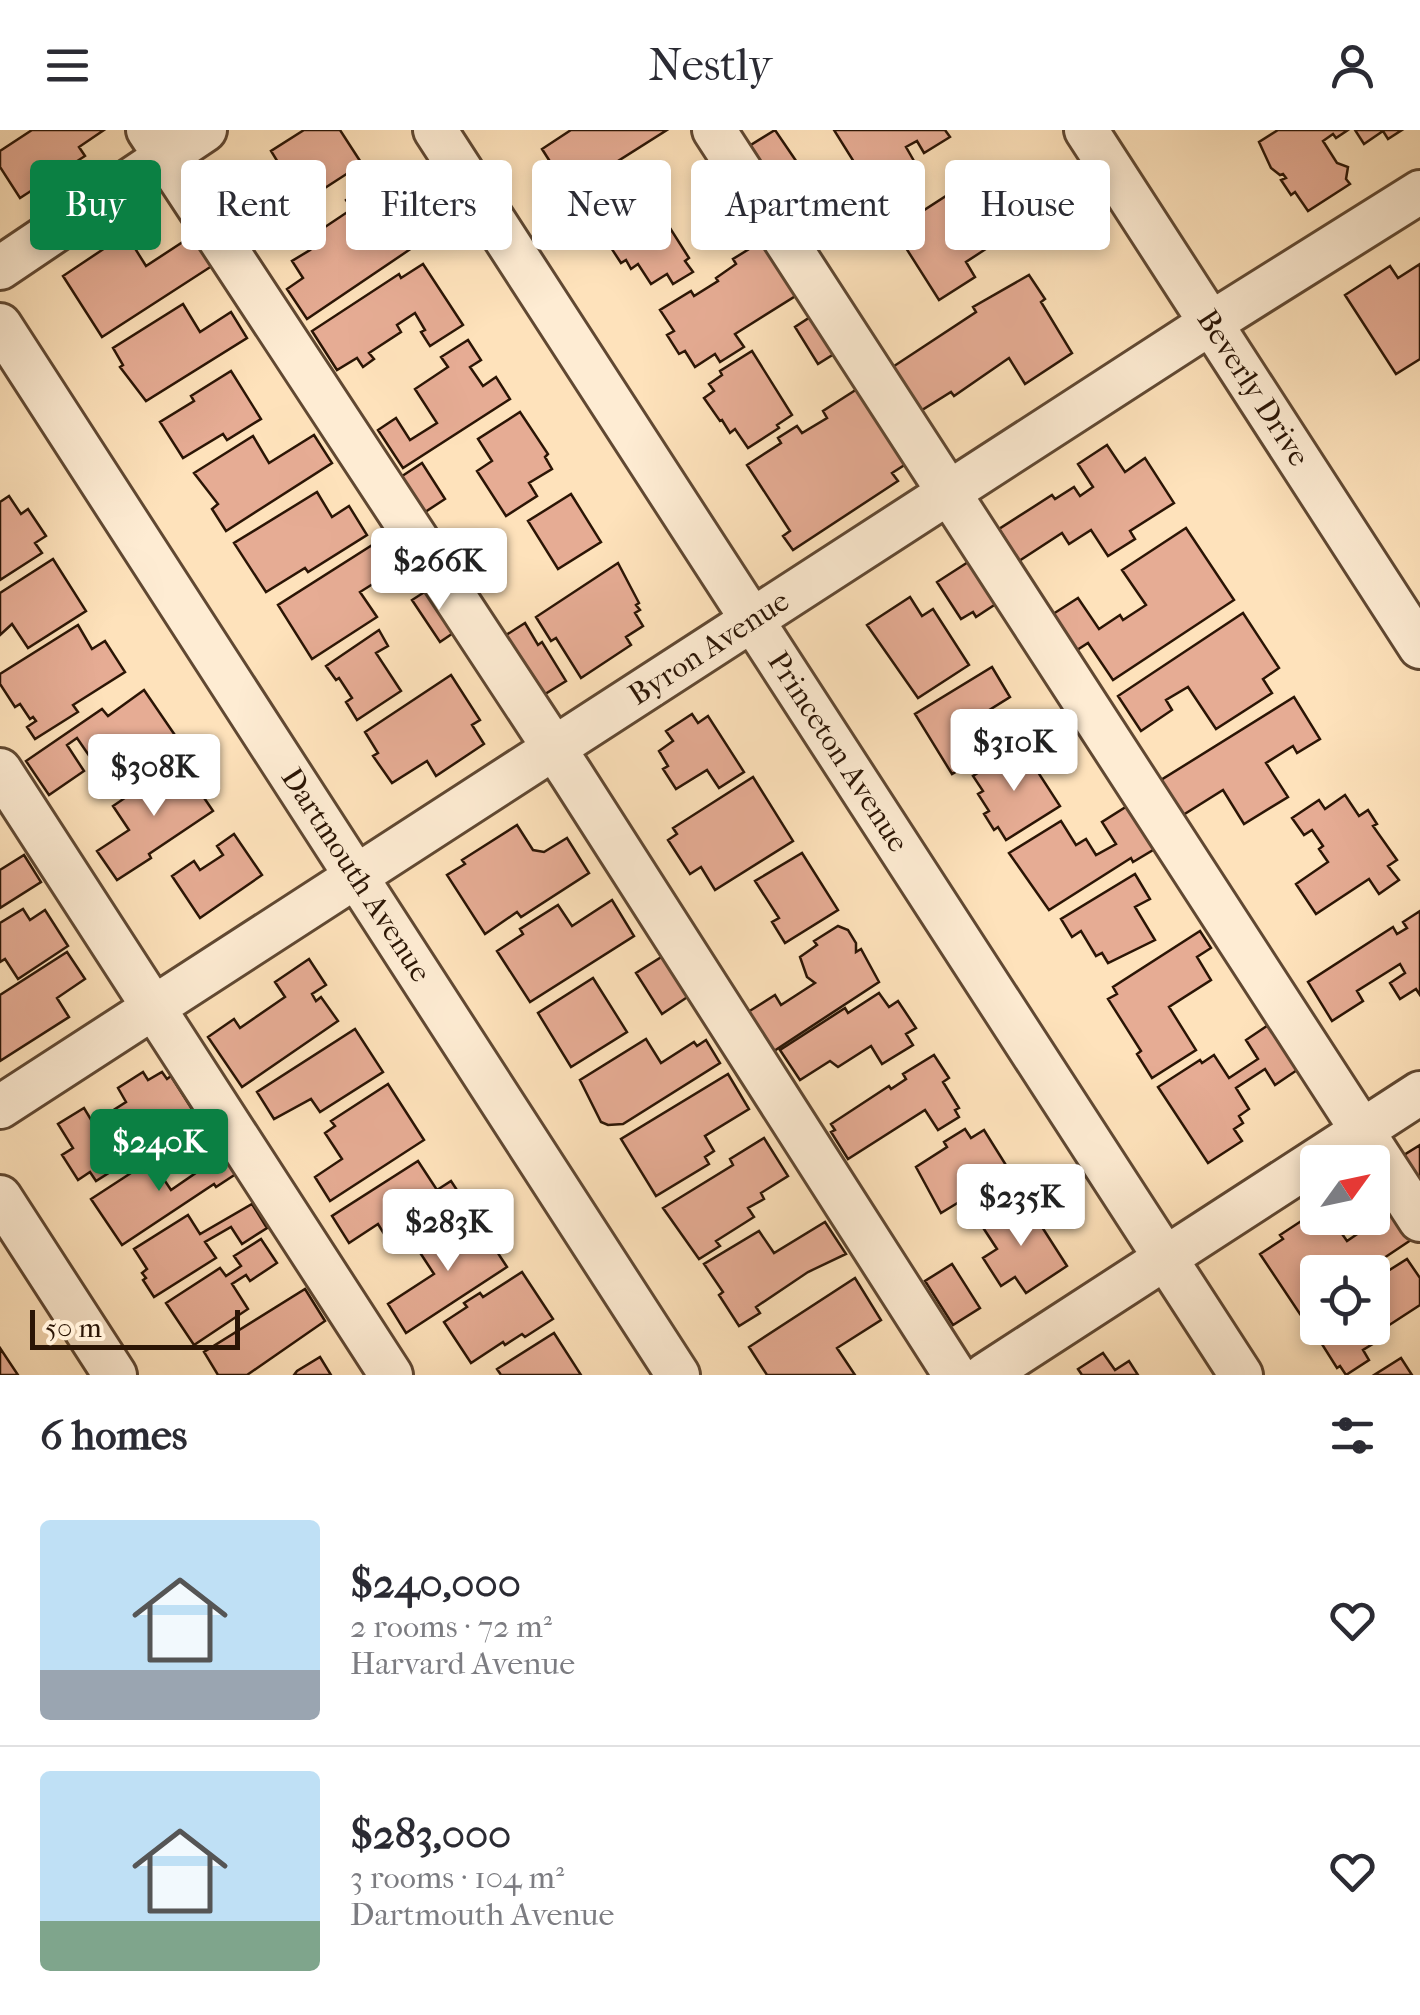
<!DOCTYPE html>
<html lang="en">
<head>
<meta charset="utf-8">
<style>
	:root { --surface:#fff; --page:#f2f2f3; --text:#2b2b33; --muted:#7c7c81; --line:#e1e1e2; --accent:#0b8043 }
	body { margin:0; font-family:"IM FELL French Canon",serif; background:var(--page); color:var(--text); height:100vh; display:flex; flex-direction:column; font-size:38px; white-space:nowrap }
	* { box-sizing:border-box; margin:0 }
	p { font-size:32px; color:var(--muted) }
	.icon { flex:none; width:55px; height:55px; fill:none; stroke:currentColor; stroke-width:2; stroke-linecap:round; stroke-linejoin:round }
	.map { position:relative; height:1245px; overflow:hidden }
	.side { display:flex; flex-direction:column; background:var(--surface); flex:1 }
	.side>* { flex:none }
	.hud { position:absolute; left:30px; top:30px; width:1360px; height:90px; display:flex; gap:20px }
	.needle { width:65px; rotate:57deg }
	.controls { position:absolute; left:1300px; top:1015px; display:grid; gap:20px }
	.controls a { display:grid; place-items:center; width:90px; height:90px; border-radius:10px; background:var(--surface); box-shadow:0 5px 15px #0003; font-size:50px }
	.scale { position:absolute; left:30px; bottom:25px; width:210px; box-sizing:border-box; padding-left:10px; border:5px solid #2b1505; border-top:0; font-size:28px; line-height:35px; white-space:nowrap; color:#2b1505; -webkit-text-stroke:8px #feecd3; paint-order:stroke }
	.price { position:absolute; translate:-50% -85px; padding:0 22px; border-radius:10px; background:#fff; color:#222; font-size:32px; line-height:65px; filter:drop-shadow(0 2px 5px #0008) }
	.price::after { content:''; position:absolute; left:50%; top:60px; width:30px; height:22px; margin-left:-15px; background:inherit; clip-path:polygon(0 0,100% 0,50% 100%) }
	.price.selected { background:var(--accent); color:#fff }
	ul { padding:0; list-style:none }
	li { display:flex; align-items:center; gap:30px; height:250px; padding:0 40px }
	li+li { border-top:2px solid var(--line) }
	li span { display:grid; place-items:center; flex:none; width:280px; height:200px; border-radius:10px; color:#555 }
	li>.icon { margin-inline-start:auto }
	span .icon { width:120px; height:120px; fill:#fffc; stroke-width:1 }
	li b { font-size:42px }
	h2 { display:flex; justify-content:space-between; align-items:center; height:120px; padding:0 40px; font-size:42px }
	.tag { padding:0 35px; border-radius:10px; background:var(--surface); box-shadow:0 5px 15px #0003; font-size:35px; line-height:90px }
	.tag.selected { background:var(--accent); color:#fff }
	header { display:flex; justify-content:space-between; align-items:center; height:130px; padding:0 40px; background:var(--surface); font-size:45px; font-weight:600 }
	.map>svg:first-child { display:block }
</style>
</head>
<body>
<header><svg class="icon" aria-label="menu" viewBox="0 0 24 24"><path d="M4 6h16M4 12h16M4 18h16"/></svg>Nestly<svg class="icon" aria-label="person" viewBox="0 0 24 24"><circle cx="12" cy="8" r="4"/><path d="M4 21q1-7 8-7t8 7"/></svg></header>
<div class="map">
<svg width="1420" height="1245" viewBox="0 0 1420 1245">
	<rect width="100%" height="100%" fill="#fee2bb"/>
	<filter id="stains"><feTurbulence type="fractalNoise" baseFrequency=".002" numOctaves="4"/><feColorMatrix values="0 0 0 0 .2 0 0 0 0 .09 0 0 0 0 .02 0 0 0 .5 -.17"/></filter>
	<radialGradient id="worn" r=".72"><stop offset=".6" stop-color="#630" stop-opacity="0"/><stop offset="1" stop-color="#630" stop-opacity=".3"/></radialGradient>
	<path fill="#e6ac94" stroke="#2b1505" stroke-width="2.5" d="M32,0H104L79,17L85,26L20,68L0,37V21Z
		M304,0H340L362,34L314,65L298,40L287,47L271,21Z
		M571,0H667L596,45L612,71L586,88L542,19Z
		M775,0L807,47L809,51L806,53L814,67L790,83L746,18Z
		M834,0H945L950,7L924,23L917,11L906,17L914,31L881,52L879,49L869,56Z
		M1278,0H1348L1336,8L1333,4L1323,11L1337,33L1348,37L1346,49L1350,54L1308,81L1295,62L1291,65L1281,50L1286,48L1283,44L1280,45L1271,38L1259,12Z
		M1355,0H1402L1388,9L1383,1L1364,14Z
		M382,46L408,85L396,93L412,118L307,189L287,159L303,148L292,131L310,120L304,111L352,79L346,70Z
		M240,51L266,93L240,109L214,67Z
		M966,53L1001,109L966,132L975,147L939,170L899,107L917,96L912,88Z
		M656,76L689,128L685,131L693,142L673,154L667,144L651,154L638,134L631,139L626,130L621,133L604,107L626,94L624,91L633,86L635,89Z
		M126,104L146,136L195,104L215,134L102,207L63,146Z
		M762,111L797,165L735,204L744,217L720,232L715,224L695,237L685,221L679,224L667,205L674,201L660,180L691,161L694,166L718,151L716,148L736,134L733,129Z
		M423,134L463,195L430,216L421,202L425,200L415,183L397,195L401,202L369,223L374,229L363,237L357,228L337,240L312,201L399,144L401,148Z
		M1420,134V229L1396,244L1345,165L1390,136L1398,148Z
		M1029,145L1045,169L1041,172L1072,223L1025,254L1009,228L954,266L951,262L914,285L885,242L976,182L973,177Z
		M183,174L200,202L231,182L247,208L146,271L120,237L123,235L113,218Z
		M821,180L845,217L818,234L795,197Z
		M468,210L481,230L470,237L483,256L496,247L510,269L403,338L378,300L396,288L410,310L437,293L415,259L448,237L441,227Z
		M752,221L792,285L777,295L779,298L748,318L735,299L730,303L722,290L720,291L704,268L714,261L709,254L722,245L720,241Z
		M231,241L261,289L227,310L223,304L183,328L160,292L194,271L191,266Z
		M868,252L906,334L892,343L898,351L793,420L783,406L790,401L747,335L781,313L778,308L797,296L802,303L827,288L823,281Z
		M520,282L548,324L545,327L552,339L529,353L537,366L506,386L477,341L492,331L478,309Z
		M314,305L332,333L226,401L212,379L218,374L194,343L253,306L269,333Z
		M1107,315L1125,342L1145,328L1174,373L1130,401L1135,409L1108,426L1091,400L1069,414L1062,403L1019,431L999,399L1052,365L1055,369L1074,357L1080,366L1093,357L1078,334Z
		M422,333L445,369L416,388L393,352Z
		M317,362L332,387L349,376L367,405L308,442L305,438L266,462L234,413Z
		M571,364L601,412L558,439L528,391Z
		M9,366L21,384L28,379L46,406L35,413L42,423L0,450V372Z
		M1186,398L1234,470L1113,550L1088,513L1077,520L1053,484L1078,468L1099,499L1120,485L1123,490L1146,475L1122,440Z
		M377,412L395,440L360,462L377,487L312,529L278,475Z
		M976,427L1005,468L976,487L973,482L961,489L937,452Z
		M53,429L86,481L28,518L12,494L0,505V463Z
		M618,433L639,473L636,475L640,480L635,483L643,496L626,507L631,515L581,548L556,508L551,511L536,487Z
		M437,454L465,495L440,512L412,470Z
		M910,467L922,486L933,479L969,535L918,568L867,495Z
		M1243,483L1279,538L1263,549L1272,563L1216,599L1188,557L1166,570L1172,580L1141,601L1118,566Z
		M525,493L538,515L542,512L566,551L537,569L500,509Z
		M78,495L92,519L105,511L125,542L73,575L78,582L35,609L27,597L36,591L33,587L30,589L20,574L15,577L0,554V544Z
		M379,500L388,516L376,523L401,561L357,590L346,572L352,568L339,548L336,550L326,536Z
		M992,537L1010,567L975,589L990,612L976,622L978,625L962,630L966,636L952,644L915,584Z
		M451,545L480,590L472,595L484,614L436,646L427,631L392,653L373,626L378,623L365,602Z
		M144,560L181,614L112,659L77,608L67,615L84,641L49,665L26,631L102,579L108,586Z
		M1294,567L1320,609L1297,623L1293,616L1266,633L1288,667L1244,694L1223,660L1183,685L1161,650Z
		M692,584L698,593L708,586L744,642L719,658L707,640L676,659L663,639L668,636L659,621L673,611L666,601Z
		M1021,616L1060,676L1006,710L998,697L994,700L984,684L989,681L978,664L983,661L973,646Z
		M179,631L213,681L149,724L151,728L117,750L97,721L129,700L113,676Z
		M753,647L793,711L715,760L701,737L690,744L668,710L677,704L673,698Z
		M1345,665L1359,686L1368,680L1377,694L1373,696L1397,730L1388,736L1399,750L1379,764L1369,749L1316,784L1296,754L1328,732L1319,719L1323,716L1312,700L1304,705L1292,688L1319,670L1325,679Z
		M1132,673L1158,717L1133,732L1131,728L1049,780L1009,723L1061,691L1076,715L1086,709L1096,725L1116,714L1102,692Z
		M517,695L533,720L544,722L567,708L589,743L521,787L517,782L485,804L447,745L465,734L462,730Z
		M234,704L262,745L200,788L172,746L194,731L200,740L223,725L217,716Z
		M802,723L838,780L785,813L772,792L779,788L755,751Z
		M24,725L41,752L0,778V740Z
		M1135,744L1150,769L1135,777L1155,810L1108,833L1102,823L1096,826L1081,801L1072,807L1061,789Z
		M612,770L634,806L530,872L497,821L523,804L520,799L558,775L572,796Z
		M23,779L30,790L45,780L68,816L18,849L5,829L0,832V793Z
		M1420,781V865L1416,859L1400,869L1390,853L1405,843L1400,834L1357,861L1363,871L1332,891L1308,852L1393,797L1397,804L1407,798L1403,792Z
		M838,796L848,800L856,813V822L861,819L879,852L774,921L748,882L775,865L781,875L815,853L807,847L800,827L817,815L814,811Z
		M1200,801L1211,818L1197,827L1211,850L1169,877L1196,920L1152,948L1137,924L1141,921L1108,869L1117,864L1113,857Z
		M67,822L85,849L57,868L69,887L0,931V865Z
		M663,826L689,866L662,884L636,843Z
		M309,829L326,855L312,864L316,871L321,867L338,891L242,957L208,907L234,889L240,898L285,867L275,852Z
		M593,848L627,902L571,937L538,883Z
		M879,863L889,877L898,871L916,898L906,904L913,915L882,934L871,916L838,937L830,931L800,950L780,920L845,878L848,883Z
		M1280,887L1309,932L1275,955L1265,939L1236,958L1249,979L1239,986L1243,993L1234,999L1242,1011L1208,1033L1158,957L1200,930L1202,933L1214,925L1229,948L1258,929L1246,910Z
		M355,899L383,942L320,982L311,969L274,989L257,962Z
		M646,909L661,933L694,912L697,916L706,910L720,933L623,994L608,995L601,992L580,950Z
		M934,925L949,948L943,952L959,978L955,980L959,987L938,1000L925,980L848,1029L831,1002L835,1000L831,994L889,956L891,959L906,949L903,944Z
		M143,942L148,950L162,942L167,949L171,946L197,987L96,1051L90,1042L78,1050L62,1025L73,1018L58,994L84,978L93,993L126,972L118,958Z
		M728,944L749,979L705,1006L714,1021L705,1027L709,1034L656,1066L621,1009Z
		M388,954L424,1010L330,1071L315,1047L342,1029L325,1003L335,996L331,991Z
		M965,999L971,1008L984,1000L1009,1040L1005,1043L1012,1055L991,1069L986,1061L971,1070L969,1066L941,1083L916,1037L947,1017L944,1012Z
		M764,1008L788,1046L761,1063L764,1069L748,1078L754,1087L716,1111L720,1116L699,1129L663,1078L733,1035L730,1029Z
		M223,1013L242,1040L216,1057L214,1054L122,1115L91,1069L151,1030L171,1060L200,1040L195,1031Z
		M1420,1015V1050L1404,1025Z
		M418,1031L437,1060L451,1051L466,1074L394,1120L378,1094L349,1113L332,1086Z
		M1024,1069L1067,1136L1026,1163L1015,1147L1001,1156L983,1128L997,1119L982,1096Z
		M252,1074L267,1098L242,1114L231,1097L205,1112L216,1128L154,1167L143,1150L146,1148L142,1143L147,1139L134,1119L188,1085L200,1104Z
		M1318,1080V1088H1331L1347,1111L1391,1081L1411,1110L1363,1142H1318V1173L1300,1184L1260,1124L1283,1109L1280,1105Z
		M470,1088L490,1119L494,1117L507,1137L406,1203L388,1174L434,1144L419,1121Z
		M825,1092L846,1124L808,1142L756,1177L760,1183L739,1196L719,1165L723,1162L704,1134L759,1101L774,1123Z
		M261,1109L277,1133L250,1151L246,1145L232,1154L248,1179L194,1215L166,1173L220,1138L226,1146L241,1136L234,1126Z
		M1407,1129L1420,1148V1175L1380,1201L1384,1207L1363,1220L1369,1230L1346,1245L1340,1236L1337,1238L1308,1192L1318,1186V1198H1372V1151Z
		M952,1134L980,1178L953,1195L925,1151Z
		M522,1142L553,1189L525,1207L522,1204L505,1215L503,1212L471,1233L444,1192L467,1177L464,1173L480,1163L483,1167Z
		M855,1148L881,1190L837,1218L855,1245H767L749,1217Z
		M305,1159L325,1191L247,1245H218L204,1222Z
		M554,1203L581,1245H501L497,1239Z
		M0,1218L18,1245H0Z
		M1103,1223L1115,1240L1129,1231L1138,1245H1082L1078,1239Z
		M320,1227L331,1245H294L297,1241Z
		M1401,1228L1412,1245H1374Z"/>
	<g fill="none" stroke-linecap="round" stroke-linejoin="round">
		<g stroke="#604832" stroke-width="48">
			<path id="minor" d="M148,0L571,644L955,1245
				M435,0L1241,1245
				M714,0L1420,1090
				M1086,0L1420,517
				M0,138L205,0
				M0,195L678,1245
				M0,640L391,1245
				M0,977L1192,205L1420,62
				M0,1067L115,1245
				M985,1245L1420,963"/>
		</g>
		<use href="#minor" stroke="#feecd3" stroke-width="42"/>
	</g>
	<g text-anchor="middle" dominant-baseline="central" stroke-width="10" stroke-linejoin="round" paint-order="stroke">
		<g font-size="30" fill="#2b1505" stroke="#feecd3">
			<text transform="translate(1253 258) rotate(57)">Beverly Drive</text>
			<text transform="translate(709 518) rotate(-33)">Byron Avenue</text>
			<text transform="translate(838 622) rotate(57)">Princeton Avenue</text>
			<text transform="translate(356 745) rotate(57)">Dartmouth Avenue</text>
		</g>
	</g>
	<rect width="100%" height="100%" filter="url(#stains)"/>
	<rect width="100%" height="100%" fill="url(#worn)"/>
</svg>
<div class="controls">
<a><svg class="needle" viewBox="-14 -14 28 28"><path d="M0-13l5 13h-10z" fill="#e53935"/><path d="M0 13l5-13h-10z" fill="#7c7c81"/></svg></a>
<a><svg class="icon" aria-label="locate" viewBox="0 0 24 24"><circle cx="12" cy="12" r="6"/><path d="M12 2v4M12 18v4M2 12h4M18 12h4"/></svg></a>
</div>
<div class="scale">50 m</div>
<b class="price" style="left:439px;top:483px">$266K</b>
<b class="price" style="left:1014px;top:664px">$310K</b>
<b class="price" style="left:154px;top:689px">$308K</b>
<b class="price selected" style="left:159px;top:1064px">$240K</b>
<b class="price" style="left:1021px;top:1119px">$235K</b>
<b class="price" style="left:448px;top:1144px">$283K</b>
<div class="hud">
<a class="tag selected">Buy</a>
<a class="tag">Rent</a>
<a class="tag">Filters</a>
<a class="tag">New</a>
<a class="tag">Apartment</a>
<a class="tag">House</a>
</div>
</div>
<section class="side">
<h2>6 homes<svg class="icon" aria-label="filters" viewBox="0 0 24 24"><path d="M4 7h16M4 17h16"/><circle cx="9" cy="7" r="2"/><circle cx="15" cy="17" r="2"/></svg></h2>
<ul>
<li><span style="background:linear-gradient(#bfe0f5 75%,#9aa5b1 0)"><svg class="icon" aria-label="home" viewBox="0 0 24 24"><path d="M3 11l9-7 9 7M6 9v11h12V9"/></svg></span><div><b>$240,000</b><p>2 rooms · 72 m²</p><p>Harvard Avenue</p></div><svg class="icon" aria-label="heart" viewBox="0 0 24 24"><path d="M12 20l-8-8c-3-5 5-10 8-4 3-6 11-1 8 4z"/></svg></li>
<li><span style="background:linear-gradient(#bfe0f5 75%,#7fa58c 0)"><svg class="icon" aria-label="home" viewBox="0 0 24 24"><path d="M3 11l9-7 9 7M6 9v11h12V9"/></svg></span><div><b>$283,000</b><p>3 rooms · 104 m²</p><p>Dartmouth Avenue</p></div><svg class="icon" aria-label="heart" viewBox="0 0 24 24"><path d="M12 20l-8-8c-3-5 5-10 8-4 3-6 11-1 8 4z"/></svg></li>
</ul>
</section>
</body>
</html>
